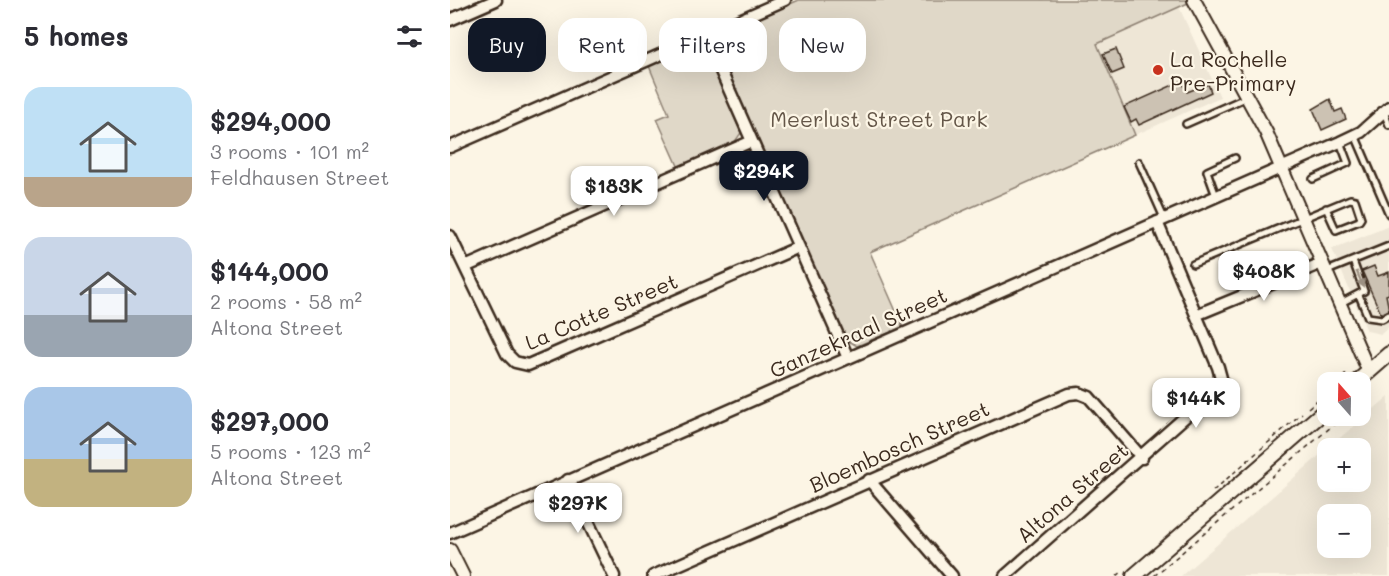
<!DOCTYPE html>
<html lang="en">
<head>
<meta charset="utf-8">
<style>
	:root { --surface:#fff; --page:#f2f2f3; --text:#2b2b33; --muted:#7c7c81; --accent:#111827 }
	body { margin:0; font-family:Mali,sans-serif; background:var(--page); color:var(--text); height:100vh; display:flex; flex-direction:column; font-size:22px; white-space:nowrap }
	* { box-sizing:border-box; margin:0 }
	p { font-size:20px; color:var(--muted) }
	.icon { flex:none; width:33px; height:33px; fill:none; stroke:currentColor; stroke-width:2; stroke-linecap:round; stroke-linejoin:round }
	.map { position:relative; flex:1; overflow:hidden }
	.drawer { display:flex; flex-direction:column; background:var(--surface); width:450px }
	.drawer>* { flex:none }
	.guide { position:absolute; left:18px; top:18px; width:570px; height:54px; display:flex; gap:12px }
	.needle { width:39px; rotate:340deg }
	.tools { position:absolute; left:867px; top:372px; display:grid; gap:12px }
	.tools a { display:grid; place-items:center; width:54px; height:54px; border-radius:12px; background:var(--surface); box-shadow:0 6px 24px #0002; font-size:30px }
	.price { position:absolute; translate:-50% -51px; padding:0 14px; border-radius:12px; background:#fff; color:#222; font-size:20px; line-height:39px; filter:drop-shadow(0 2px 3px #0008) }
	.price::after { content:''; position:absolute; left:50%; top:36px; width:18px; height:14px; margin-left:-9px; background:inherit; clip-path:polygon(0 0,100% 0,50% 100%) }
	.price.active { background:var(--accent); color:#fff }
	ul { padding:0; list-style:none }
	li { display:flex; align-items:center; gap:18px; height:150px; padding:0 24px }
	li span { display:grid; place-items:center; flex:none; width:168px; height:120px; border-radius:18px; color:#555 }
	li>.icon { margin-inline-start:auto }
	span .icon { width:72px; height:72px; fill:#fffc; stroke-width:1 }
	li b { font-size:26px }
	h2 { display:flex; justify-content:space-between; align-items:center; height:72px; padding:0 24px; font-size:26px }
	.tag { padding:0 21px; border-radius:18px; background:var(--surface); box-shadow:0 6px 24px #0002; font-size:21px; line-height:54px }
	.tag.active { background:var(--accent); color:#fff }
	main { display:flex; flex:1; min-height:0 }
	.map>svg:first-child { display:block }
</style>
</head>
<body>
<main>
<section class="drawer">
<h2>5 homes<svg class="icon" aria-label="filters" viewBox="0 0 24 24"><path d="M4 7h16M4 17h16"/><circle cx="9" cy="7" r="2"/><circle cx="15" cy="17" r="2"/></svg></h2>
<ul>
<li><span style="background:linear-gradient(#bfe0f5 75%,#b9a48a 0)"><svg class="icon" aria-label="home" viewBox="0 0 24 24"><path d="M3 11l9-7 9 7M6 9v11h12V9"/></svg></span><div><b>$294,000</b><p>3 rooms · 101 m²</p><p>Feldhausen Street</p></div></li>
<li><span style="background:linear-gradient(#c9d6e8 65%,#9aa5b1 0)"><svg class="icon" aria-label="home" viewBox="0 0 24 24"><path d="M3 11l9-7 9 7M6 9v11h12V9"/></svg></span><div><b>$144,000</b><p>2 rooms · 58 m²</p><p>Altona Street</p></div></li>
<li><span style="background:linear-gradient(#a9c7e8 60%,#c2b280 0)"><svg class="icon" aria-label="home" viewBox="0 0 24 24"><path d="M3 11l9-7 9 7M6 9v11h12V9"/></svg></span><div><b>$297,000</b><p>5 rooms · 123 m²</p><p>Altona Street</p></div></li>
</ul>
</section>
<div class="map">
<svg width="939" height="576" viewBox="0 0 939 576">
	<rect width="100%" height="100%" fill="#fcf5e5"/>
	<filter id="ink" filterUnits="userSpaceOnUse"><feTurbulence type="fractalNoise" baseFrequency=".0167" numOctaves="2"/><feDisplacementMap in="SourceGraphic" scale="12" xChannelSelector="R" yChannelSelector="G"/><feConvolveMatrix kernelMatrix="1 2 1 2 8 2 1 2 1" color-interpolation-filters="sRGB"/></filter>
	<g filter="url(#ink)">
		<path fill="#eee6d6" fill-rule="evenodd" d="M729,7L770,97L685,135L647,44Z
			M939,226V327L931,334L917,331L882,249Z
			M939,396V576H731L877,449L878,482H910V448H878ZM910,514V548H878V514Z"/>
		<path fill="#e0d8c8" stroke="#8e8173" stroke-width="1.5" d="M349,0H737L738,3L647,44L685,135L420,252L453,327L407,346L395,339L266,44L272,34Z
			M243,46L252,47L257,52L291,133L284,143L229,168L207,119L219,114L199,66Z"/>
		<path fill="#ccc2b3" stroke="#3b2a1e" stroke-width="1.5" d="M666,49L674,69L662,74L653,54Z
			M732,81L737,92L758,84L761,92L689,125L686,119L681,122L674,107Z
			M880,99L885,112L892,109L896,119L872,130L863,109Z
			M924,266L928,276L939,272V294L936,295L939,310L931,314L912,271Z"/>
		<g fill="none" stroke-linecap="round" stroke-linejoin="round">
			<g stroke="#3b2a1e" stroke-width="10">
				<path id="service" d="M934,112L939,125
					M736,124L797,97
					M905,135L939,214
					M689,162L714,218
					M863,179L898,163L890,142
					M766,196L757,171L785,158
					M743,264L900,199L905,200L911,218L909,221L886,230L876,208
					M877,271L939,246
					M909,295L918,317L932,319L939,315
					M889,304L914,291L903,261"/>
			</g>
			<g stroke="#3b2a1e" stroke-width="15">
				<path id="minor" d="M0,20L46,0
					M255,35L398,358
					M0,147L335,0
					M0,236L57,354L65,362L78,365L349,247
					M15,267L302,141
					M746,315L872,263
					M118,480L164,576
					M419,480L502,576
					M0,533L890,142L911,132L939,107
					M203,576L619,394L629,393L639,397L692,458
					M555,576L769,387L771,378L768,367L707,222"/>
			</g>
			<g stroke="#3b2a1e" stroke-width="16">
				<path id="tertiary" d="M744,0L816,132L919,372
					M0,550L13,576"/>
			</g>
			<g stroke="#3b2a1e" stroke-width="18">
				<path id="secondary" d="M907,382L939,354
					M684,576L878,408"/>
			</g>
			<path stroke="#3b2a1e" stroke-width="1.5" stroke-dasharray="4.5 4.5" stroke-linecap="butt" d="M887,382L896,374
				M858,408L878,391
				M763,491L852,413
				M667,576L672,572
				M704,576L894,416"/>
			<use href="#service" stroke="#fcf5e5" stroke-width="5"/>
			<use href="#minor" stroke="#fcf5e5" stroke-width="10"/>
			<use href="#tertiary" stroke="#fcf5e5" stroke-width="12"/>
			<use href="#secondary" stroke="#fcf5e5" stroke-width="14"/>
		</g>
		<defs><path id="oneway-solid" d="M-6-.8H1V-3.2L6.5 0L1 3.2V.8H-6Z" transform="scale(1.5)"/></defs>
		<use fill="#9c9082" href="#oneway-solid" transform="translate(910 279) rotate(67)"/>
	</g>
	<circle fill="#c8321e" stroke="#fcf5e5" stroke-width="2" cx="708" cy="70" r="6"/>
	<g text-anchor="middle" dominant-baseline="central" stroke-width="4.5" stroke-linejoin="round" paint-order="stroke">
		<g font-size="21" fill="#3b2a1e" stroke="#fcf5e5" text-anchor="start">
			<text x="720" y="58">La Rochelle<tspan x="720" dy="24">Pre-Primary</tspan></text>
		</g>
		<g font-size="21" fill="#645648" stroke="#fcf5e5">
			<text x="429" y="118">Meerlust Street Park</text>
		</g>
		<g font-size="21" fill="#3b2a1e" stroke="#fcf5e5">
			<text transform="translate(151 311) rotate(-23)">La Cotte Street</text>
			<text transform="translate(408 332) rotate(-24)">Ganzekraal Street</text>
			<text transform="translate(449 446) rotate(-24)">Bloembosch Street</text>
			<text transform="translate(622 492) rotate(-41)">Altona Street</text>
		</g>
	</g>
</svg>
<div class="tools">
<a><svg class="needle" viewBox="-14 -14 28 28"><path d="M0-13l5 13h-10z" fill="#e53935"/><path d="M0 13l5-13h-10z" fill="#7c7c81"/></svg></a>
<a>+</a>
<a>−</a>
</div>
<b class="price active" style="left:314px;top:202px">$294K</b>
<b class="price" style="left:164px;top:217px">$183K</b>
<b class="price" style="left:814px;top:302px">$408K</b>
<b class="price" style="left:746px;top:429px">$144K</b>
<b class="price" style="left:128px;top:534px">$297K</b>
<div class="guide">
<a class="tag active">Buy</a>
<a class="tag">Rent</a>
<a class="tag">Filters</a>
<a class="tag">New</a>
</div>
</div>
</main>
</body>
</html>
